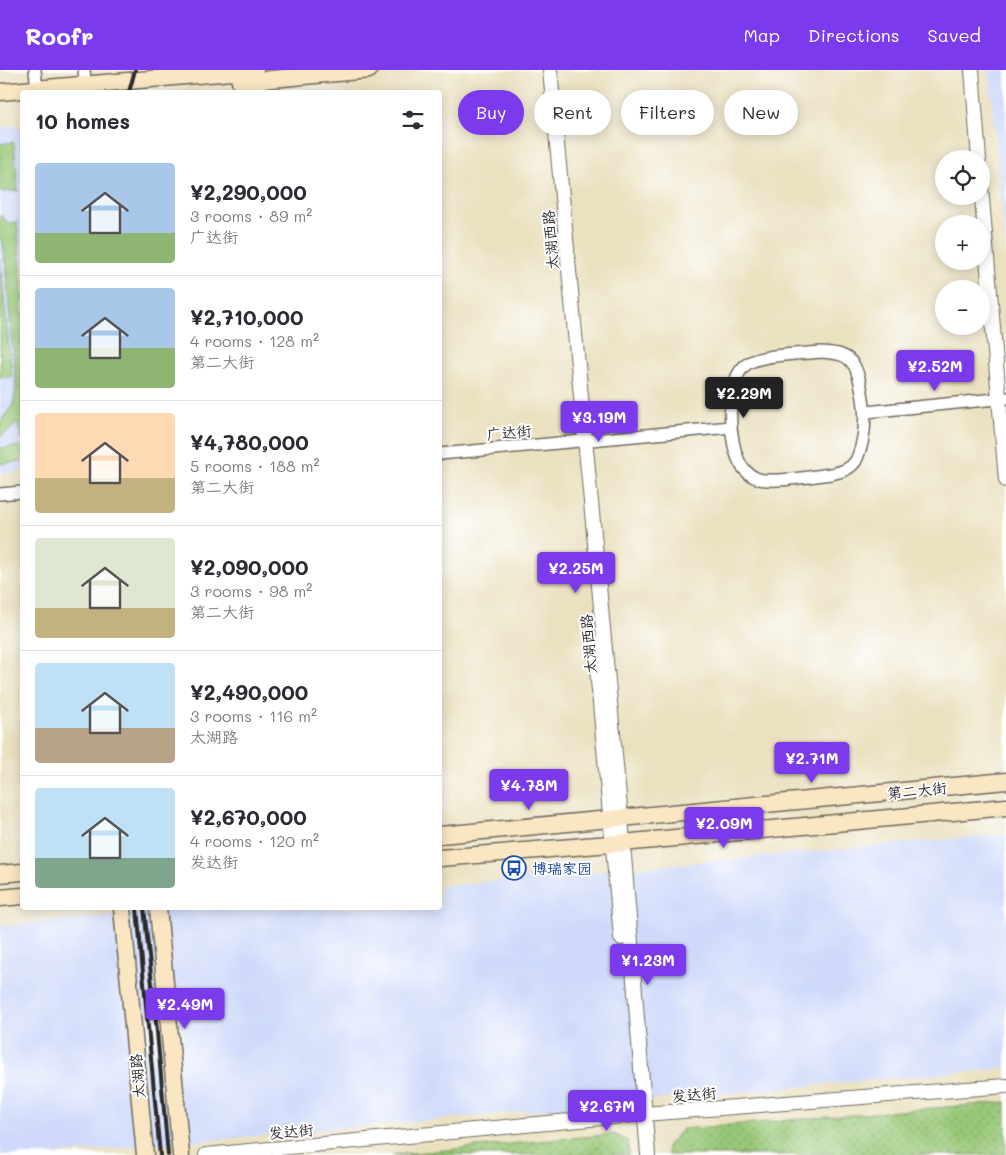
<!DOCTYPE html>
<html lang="en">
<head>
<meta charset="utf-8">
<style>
	:root { --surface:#fff; --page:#f2f2f3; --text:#2b2b33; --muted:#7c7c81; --line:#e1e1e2; --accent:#7c3aed }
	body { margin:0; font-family:Mali,"LXGW WenKai TC",sans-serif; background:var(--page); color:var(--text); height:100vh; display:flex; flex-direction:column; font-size:19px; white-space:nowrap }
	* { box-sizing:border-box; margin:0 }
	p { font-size:16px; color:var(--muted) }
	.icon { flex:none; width:28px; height:28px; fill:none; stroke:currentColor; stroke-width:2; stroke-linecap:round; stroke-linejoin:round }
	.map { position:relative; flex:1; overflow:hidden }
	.side { position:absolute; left:20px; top:20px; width:422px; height:820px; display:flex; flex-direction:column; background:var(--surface); border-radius:5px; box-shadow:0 2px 12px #0003 }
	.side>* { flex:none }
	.hud { position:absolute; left:458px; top:20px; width:472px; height:45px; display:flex; gap:10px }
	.fabs { position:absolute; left:935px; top:80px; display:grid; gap:10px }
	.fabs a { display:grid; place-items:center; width:55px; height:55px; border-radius:50%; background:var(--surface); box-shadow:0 2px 12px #0003; font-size:25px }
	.price { position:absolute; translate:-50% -42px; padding:0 11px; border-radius:5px; background:var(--accent); color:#fff; font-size:16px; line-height:32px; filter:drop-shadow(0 1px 2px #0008) }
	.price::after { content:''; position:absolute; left:50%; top:30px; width:15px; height:11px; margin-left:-8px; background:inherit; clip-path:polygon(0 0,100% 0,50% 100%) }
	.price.active { background:#222; color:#fff }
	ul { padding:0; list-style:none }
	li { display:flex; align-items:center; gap:15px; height:125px; padding:0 15px }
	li+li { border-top:1px solid var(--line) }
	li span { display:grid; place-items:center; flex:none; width:140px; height:100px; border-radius:5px; color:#555 }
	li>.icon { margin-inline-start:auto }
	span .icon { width:60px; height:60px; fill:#fffc; stroke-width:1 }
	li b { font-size:21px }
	h2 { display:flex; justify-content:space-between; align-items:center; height:60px; padding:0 15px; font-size:21px }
	.pill { padding:0 18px; border-radius:22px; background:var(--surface); box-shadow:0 2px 12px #0003; font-size:18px; line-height:45px }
	.pill.active { background:var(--accent); color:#fff }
	header { display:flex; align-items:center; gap:30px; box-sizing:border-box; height:70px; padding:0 25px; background:var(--accent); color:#fff }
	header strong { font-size:24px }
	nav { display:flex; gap:28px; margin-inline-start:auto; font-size:18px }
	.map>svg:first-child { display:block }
</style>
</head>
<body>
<header>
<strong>Roofr</strong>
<nav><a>Map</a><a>Directions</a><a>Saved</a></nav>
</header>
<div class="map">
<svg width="1006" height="1085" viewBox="0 0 1006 1085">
	<defs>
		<pattern id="park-dots" width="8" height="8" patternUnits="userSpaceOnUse" patternTransform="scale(1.25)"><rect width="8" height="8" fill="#98c877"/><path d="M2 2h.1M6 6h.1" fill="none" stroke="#7ca362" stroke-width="1.8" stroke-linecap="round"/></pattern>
	</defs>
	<rect width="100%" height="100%" fill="#fff"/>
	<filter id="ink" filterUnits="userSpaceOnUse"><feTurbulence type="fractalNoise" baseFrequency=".02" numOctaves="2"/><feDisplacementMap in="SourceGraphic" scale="10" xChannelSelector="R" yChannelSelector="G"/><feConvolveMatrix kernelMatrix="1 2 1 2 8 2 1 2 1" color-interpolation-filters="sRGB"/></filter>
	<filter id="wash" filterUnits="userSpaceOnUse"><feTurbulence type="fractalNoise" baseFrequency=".0096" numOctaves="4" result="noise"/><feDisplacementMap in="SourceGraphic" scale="20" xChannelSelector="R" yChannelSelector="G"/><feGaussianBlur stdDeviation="1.12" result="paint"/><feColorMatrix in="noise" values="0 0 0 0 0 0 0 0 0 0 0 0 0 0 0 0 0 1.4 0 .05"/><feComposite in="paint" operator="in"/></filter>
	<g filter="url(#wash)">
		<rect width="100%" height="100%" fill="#ebe1c0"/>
		<path fill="#cfdafa" d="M989,0H1006V181L998,98Z
			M13,56L22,59V401L0,403V58Z
			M1006,764V998L46,1085H0V856L198,838H440V816Z"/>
		<path fill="#98c877" stroke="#627a51" d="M14,72L18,121L0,122V74Z
			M0,145L9,153L17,152L22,212V367L20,368L18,352L11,359L0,367V352L12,336L14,330L16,316L5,191L3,175L0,168Z
			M0,189L12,307L0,308Z
			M22,376V391L0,394V378Z"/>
		<path fill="url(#park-dots)" stroke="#627a51" d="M1006,1032V1085H668L667,1076L682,1059Z
			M614,1064L628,1071L629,1085H392Z"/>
	</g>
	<g filter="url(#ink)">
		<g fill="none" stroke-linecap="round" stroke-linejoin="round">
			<g stroke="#6e6b5f" stroke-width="14">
				<path id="minor" d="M35,0L37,19
					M84,0L86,21
					M821,282C833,283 846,283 853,294C857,299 858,306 860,312C865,335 867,354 861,377C859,382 858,388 855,392C849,400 840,402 831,404C814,406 774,413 759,409C752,407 745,401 741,395C728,373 724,310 747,294C761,284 803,284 821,282Z
					M866,342L1006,328
					M440,384L731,357
					M0,424L22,422"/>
			</g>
			<g stroke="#6e6b5f" stroke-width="16">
				<path id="tertiary" d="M550,0L621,748L648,1085
					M972,0L979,89
					M981,117L1006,410
					M596,588L621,868
					M206,1085L644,1044L1006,1016"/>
			</g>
			<g stroke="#6e6b5f" stroke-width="19">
				<path id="secondary" d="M240,12L369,0
					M0,22L255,0
					M440,765L610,749L1006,711
					M440,788L622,773L1006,737
					M0,804L22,802
					M0,828L22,826
					M122,838L145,1085
					M158,838L181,1085"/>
			</g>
			<use href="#minor" stroke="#fff" stroke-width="11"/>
			<use href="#tertiary" stroke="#fff" stroke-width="14"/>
			<use href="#secondary" stroke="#fbe6c3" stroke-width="16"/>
			<path stroke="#2b2b2b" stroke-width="4" d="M129,22L135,0
				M137,838L160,1085
				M144,838L157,962L168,1085"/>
		</g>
	</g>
	<defs>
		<g id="bus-ring" transform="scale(1.25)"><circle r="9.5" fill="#fff" stroke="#1a4fb4" stroke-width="1.5"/><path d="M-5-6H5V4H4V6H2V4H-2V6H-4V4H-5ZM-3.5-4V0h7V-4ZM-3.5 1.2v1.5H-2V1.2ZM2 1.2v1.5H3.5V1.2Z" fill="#1a4fb4"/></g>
	</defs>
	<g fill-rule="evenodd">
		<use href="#bus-ring" x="514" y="798"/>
	</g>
	<g text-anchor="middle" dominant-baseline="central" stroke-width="4" stroke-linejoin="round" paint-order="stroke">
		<g font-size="15" fill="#2b2b2b" stroke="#fff">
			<text transform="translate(550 170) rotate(-95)">太湖西路</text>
			<text transform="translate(509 362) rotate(-5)">广达街</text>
			<text transform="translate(588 574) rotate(-95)">太湖西路</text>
			<text transform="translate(917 720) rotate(-6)">第二大街</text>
			<text transform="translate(137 1006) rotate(-95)">太湖路</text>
			<text transform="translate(694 1024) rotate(-5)">发达街</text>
			<text transform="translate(291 1061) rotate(-5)">发达街</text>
		</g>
		<g font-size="15" fill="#164399" stroke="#fff" text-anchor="start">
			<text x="532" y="798">博瑞家园</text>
		</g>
	</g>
</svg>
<div class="fabs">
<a><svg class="icon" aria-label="locate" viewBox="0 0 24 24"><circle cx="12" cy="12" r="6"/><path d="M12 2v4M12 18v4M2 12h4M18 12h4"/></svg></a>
<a>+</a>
<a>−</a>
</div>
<b class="price" style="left:935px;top:322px">¥2.52M</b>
<b class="price active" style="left:744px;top:349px">¥2.29M</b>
<b class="price" style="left:599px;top:373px">¥3.19M</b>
<b class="price" style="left:576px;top:524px">¥2.25M</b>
<b class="price" style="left:812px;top:714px">¥2.71M</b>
<b class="price" style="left:529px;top:741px">¥4.78M</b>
<b class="price" style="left:724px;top:779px">¥2.09M</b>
<b class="price" style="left:648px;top:916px">¥1.23M</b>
<b class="price" style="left:185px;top:960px">¥2.49M</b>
<b class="price" style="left:607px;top:1062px">¥2.67M</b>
<div class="hud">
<a class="pill active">Buy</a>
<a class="pill">Rent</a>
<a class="pill">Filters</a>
<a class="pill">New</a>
</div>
<section class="side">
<h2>10 homes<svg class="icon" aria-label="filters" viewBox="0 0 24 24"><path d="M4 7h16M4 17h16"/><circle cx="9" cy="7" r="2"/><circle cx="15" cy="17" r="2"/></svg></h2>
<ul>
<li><span style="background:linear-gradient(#a9c7e8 70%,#8fb573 0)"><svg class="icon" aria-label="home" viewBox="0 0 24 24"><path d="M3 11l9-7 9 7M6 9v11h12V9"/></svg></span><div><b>¥2,290,000</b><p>3 rooms · 89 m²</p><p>广达街</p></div></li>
<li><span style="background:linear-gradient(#a9c7e8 60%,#8fb573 0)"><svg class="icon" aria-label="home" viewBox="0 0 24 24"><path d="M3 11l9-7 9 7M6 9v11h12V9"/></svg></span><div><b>¥2,710,000</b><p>4 rooms · 128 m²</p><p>第二大街</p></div></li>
<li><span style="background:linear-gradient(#ffd9b3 65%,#c2b280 0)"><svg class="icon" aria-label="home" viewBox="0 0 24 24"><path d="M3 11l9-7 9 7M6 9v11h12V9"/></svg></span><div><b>¥4,780,000</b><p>5 rooms · 188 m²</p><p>第二大街</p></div></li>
<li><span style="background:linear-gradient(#dfe7d0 70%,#c2b280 0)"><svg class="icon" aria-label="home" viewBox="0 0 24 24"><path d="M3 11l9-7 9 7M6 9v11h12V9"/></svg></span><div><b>¥2,090,000</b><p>3 rooms · 98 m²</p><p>第二大街</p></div></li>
<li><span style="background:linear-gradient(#bfe0f5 65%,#b9a48a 0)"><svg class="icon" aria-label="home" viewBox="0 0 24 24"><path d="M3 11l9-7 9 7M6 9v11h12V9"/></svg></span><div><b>¥2,490,000</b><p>3 rooms · 116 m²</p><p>太湖路</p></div></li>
<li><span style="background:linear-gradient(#bfe0f5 70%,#7fa58c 0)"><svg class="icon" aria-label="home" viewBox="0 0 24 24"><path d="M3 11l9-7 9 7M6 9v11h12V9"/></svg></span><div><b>¥2,670,000</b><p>4 rooms · 120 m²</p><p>发达街</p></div></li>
</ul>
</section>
</div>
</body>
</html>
